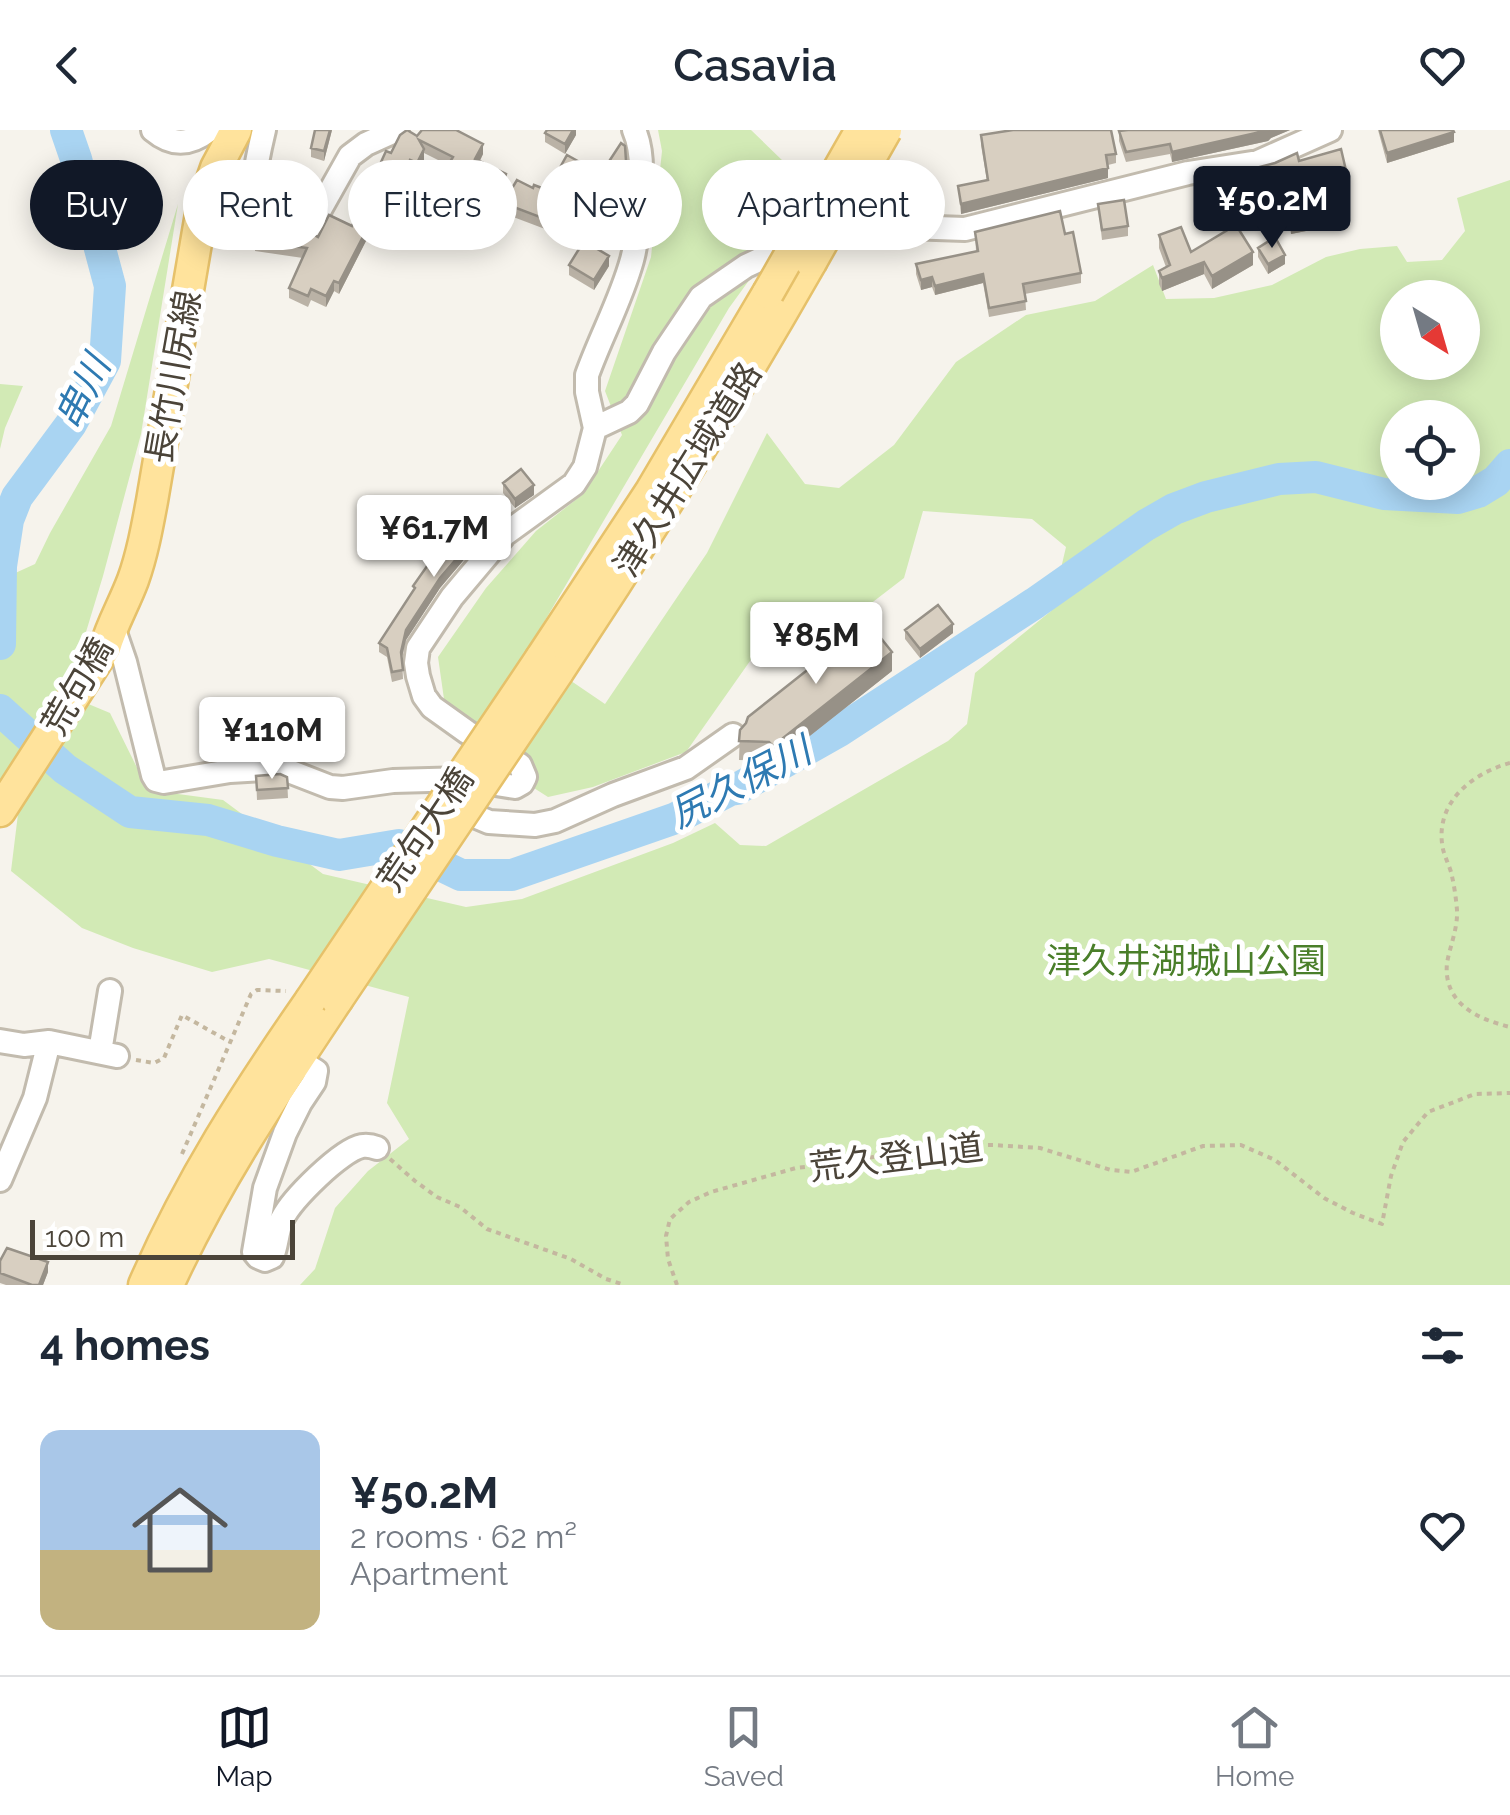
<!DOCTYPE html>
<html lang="en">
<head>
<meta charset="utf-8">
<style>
	:root { --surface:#fff; --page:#f2f2f3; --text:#1f2937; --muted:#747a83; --line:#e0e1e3; --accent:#111827 }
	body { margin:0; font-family:Raleway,"Noto Sans JP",sans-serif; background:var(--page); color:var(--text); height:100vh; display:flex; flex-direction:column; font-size:38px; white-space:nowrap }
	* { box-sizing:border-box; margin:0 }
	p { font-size:32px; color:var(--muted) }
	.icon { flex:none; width:55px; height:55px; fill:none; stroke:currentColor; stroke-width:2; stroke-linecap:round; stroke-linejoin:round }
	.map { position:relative; height:1155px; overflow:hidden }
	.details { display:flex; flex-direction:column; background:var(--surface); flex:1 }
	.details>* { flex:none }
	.top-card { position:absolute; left:30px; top:30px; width:1000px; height:90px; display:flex; gap:20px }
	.needle { width:65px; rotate:143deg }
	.tools { position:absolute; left:1380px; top:150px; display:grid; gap:20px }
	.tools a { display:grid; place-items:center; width:100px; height:100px; border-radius:50%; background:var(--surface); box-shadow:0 5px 25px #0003; font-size:50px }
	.scale { position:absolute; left:30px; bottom:25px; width:265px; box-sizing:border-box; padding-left:10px; border:5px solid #4b4439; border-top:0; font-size:28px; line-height:35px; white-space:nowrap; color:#4b4439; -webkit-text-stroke:8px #fff; paint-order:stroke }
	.price { position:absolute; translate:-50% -85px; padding:0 22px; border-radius:10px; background:#fff; color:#222; font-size:32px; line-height:65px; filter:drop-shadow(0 2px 5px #0008) }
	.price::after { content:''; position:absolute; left:50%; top:60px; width:30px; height:22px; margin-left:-15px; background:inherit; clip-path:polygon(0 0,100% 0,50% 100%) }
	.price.selected { background:var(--accent); color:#fff }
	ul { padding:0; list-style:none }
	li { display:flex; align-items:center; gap:30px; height:250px; padding:0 40px }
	li span { display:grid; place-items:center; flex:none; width:280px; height:200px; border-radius:20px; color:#555 }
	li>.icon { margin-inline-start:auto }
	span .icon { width:120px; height:120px; fill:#fffc; stroke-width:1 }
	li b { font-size:42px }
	h2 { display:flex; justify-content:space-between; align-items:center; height:120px; padding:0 40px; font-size:42px }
	.chip { padding:0 35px; border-radius:45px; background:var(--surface); box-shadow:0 5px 25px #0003; font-size:35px; line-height:90px }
	.chip.selected { background:var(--accent); color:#fff }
	header { display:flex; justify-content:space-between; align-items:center; height:130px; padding:0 40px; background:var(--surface); font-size:45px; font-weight:600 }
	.dock { display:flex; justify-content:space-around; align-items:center; height:140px; border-top:2px solid var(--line); background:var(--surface); font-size:28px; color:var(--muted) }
	.dock a { display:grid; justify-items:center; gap:5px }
	.dock .selected { color:var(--accent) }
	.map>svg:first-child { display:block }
</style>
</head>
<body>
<header><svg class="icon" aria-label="back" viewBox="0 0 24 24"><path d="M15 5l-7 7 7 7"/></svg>Casavia<svg class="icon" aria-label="heart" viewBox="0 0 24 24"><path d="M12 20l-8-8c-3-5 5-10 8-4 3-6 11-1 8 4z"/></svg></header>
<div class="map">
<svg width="1510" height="1155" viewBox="0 0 1510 1155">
	<rect width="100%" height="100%" fill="#f6f3ec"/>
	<path fill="#d2eab5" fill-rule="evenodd" d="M658,0H751L814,61L729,178L527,521L605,574L707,423L767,303L805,354L839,358L894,315L956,232L1026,185L1095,171L1153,135L1166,169L1214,168L1272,155L1326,127L1360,119L1397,116L1407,132L1442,130L1465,101L1457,68L1510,50V1155H300L315,1139L335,1078L368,1041L409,1009L387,973L409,867L269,829L212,842L133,818L82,798L11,741L18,684L86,573L110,583L148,660L223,670L323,744L466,777L522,769L673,713L715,693L740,715L766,716L948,611L967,594L975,543L1051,481L1066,417L1032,389L923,381L904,448L804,525L762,514L686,622L593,657L548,667L465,614L444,569L438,527L486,458L536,401L583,364L622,305L605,261L651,127L662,21ZM1398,168H1462V232H1398ZM1398,288H1462V352H1398Z
		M178,74L141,304L103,446L69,558L0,674V450L35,434L50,403L111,296Z
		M0,254L23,256L5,298L0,319Z"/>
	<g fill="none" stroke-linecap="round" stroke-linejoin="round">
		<path stroke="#a9d4f2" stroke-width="32" d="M0,514L1,436L8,390L17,367L71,294L105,231L110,156L76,29L66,0
			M0,580L65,639L130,682L208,690L277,711L339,725L399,715L461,745H512L676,688L730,660L737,659L839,601L1035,473L1146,395L1174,379L1206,367L1279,349L1316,347L1384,364L1458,368L1478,362L1496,351L1510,335"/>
		<g stroke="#c2bbae" stroke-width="28">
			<path id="minor" d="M153,0C172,16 190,15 209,0
				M264,0C260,17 243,83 264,92C269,94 275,93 280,93C295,94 307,91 318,83L350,26L366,14L397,0
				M634,0C642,18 642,41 640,61C639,84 638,108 632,130C621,170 601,206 587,245V262L595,298L629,282L637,274L664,222L701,167L746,136L813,105L835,100L879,96L965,99L1188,43L1258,32L1330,0
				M112,494L125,532L153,645L156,650L164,652L230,641L281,638L330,657L343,658L393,651L465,649L515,657L522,653L525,647L520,635L467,602L432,577L424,566L418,546L416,533L418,518L452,467L505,404L574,354L585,337L595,298
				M453,672L470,684L489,692L535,695L555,691L613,665L686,638L733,605
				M0,911L24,915L49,912L117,926
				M100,922L110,861
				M297,929L316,941L314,952L300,973L285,1003L265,1058L254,1122L258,1127L265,1130L272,1127C277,1115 277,1101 282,1089C292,1069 341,1020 362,1016C368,1015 372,1016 377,1018
				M0,1050L35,968L49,912"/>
		</g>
		<g stroke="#e6c16a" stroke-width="35">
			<path id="major" d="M541,528L651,361L768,163
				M558,542C647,408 731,272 811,132
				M0,681L105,518C112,494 124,474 133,450C142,425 147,398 152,371L202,78L216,38L236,0
				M144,1155C189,1051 246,963 310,871
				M168,1155C215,1052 275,963 337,870"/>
		</g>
		<path stroke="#c4b79f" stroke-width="4" stroke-dasharray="5 5" stroke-linecap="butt" d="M1510,633C1473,643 1437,671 1442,713C1443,724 1448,732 1451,742C1454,754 1456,768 1457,780C1458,798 1450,816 1447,833C1443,873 1477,889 1510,897
			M136,930L154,933L164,928L182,885L230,912
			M182,1024L251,864L257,860L286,861
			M390,1029L415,1051L437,1067L460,1077L487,1099L571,1129L606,1149L625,1155
			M677,1155L668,1129L666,1106L670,1089L689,1072L711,1062L796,1038L846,1033L900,1021L944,1015H993L1040,1018L1111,1040L1131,1042L1203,1016L1241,1015L1275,1030L1324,1068L1353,1083L1382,1094L1391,1046L1403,1012L1428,982L1475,964L1510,963"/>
		<use href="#minor" stroke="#fff" stroke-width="22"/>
		<use href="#major" stroke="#ffe39c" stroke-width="30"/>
		<g stroke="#e6c16a" stroke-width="35" stroke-linecap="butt">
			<path id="major-bridge" d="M811,132L886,0
				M768,163L861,0
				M337,870L558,542
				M310,871L541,528"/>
		</g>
		<use href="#major-bridge" stroke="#ffe39c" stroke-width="30"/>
	</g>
	<path fill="#bab2a6" d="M332,0L324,31L311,27V18Z
		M576,0V5L565,24L545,12V3Z
		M1128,0H1290L1271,8L1268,11L1172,32L1170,24L1126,32L1119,11V1Z
		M1378,0H1453L1454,12L1387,33Z
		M981,5L1116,24V33L1108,35V48L961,84L958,56L987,51L981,15Z
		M417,6L483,24L480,31L506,54L498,85L503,98L498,111L477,103L471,113L426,81V71L448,35L424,23V30L417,44L410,40L379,115L367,109L339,164L334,161L326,177L311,170L308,177L289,168V158L303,128L255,121V111L318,107L352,96L391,23Z
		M1299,31L1348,58L1312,68L1316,99L1291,104L1283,63L1280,64L1279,59L1241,68L1237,52V43Z
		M606,36L626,41L619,53L606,46Z
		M557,43L592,49L582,66L557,53Z
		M503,73H555L545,99L503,83Z
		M1098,74L1128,96V106L1102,110Z
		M975,102L1065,104L1081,143V153L1025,164L1026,180L989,187L983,153L935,165L932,157L921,160L916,144V134L976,121Z
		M1159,105L1191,122L1253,135L1212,159L1204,144L1162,161L1159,154V141L1166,137L1159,118Z
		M1258,118L1285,134L1268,144L1258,127Z
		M569,135L609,136L594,160L569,145Z
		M503,353L534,365L515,378L503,363Z
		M486,380L508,383L494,394L440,458L406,510L402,527L403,549L392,552L387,527L379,522V513L413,460V456Z
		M905,500L953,503L920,528L905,509Z
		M892,541L773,635L769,631L739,630L740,600Z
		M269,586L310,603V613L231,619L229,592Z
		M256,646L287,647L288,668L257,670Z
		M0,1131L48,1142L43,1155H6L0,1153Z"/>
	<path fill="#979187" d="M330,0H332L324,31V21Z
		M573,0H576V5L565,24V14Z
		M1269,0H1290L1271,8L1268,11L1172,32V22Z
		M1454,2V12L1387,33V23Z
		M483,14V24L475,40V29Z
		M424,19V30L417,44V33Z
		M410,30V40L379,115V104Z
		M626,31V41L619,53V43Z
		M1108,38V48L961,84V74Z
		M592,39V49L582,66V57Z
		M506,44V54L495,95V84Z
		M1279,49V59L1241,68V59Z
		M1348,49V58L1310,69V59Z
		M555,63V73L545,99V89Z
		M503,87V98L498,111V100Z
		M1316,89V99L1291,104V94Z
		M477,93V103L471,113V102Z
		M367,99V109L339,164V153Z
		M1253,122V135L1212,159V146Z
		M1285,125V134L1268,144V134Z
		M609,126V136L594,160V150Z
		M1204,132V144L1162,161V148Z
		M983,144V153L935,165V156Z
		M932,147V157L921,160V150Z
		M334,151V161L326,177V166Z
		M534,355V365L515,378V369Z
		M508,374V383L494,394L440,458L406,510L401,531V522L406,500L440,448L494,385Z
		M953,494V503L920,528V519Z
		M892,522V541L773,635V616Z
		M48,1132V1142L43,1155H39Z"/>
	<path fill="#d8cfc1" stroke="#979187" stroke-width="2.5" d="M315,0H330L324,21L311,18Z
		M407,0L417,6L422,0H456L483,14L475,29L506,44L495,84L503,87L498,100L477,93L471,102L426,71L453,27L419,10L424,19L417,33L410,30L379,104L367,99L339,153L334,151L326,166L311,159L308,166L289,158L307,118L255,111L257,94L270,98H301L318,107L329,85L352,96L386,21L391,23L400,5Z
		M547,0H573L565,14L545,3Z
		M1013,0H1111L1116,24L1106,25L1108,38L961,74L958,56L988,50L981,5Z
		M1128,0H1269L1172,22L1170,14L1126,22L1119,1Z
		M1380,0H1453L1454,2L1387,23Z
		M621,13L625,16L626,31L619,43L606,36Z
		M1341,19L1348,49L1310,59L1316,89L1291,94L1283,54H1280L1279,49L1241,59L1237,43L1275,33L1297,23L1299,31Z
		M567,25L592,39L582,57L557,43Z
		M517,50L533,58L534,55L555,63L545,89L503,73Z
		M1124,70L1128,96L1102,100L1098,74Z
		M1060,81L1065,104L1073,102L1081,143L1023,154L1026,171L989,178L983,144L935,156L932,147L921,150L916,134L978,121L975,102Z
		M1236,95L1253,122L1212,146L1204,132L1162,148L1159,141L1170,135L1159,105L1181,97L1191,122Z
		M1275,107L1285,125L1268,134L1258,118Z
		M584,111L609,126L594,150L569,135Z
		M521,339L534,355L515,369L503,353Z
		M503,368L508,374L494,385L440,448L406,500L401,522L403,540L392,542L387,518L379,513L415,458L413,456L444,412L460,396L483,377L486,380Z
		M938,475L953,494L920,519L905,500Z
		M868,492L892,522L773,616L769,612L739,611L740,600L746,593L748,587Z
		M268,579L269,586L308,582L310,603L231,610L229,582Z
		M280,644L287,647L288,658L257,660L256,646Z
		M7,1118L48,1132L39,1155H32L0,1143V1131Z"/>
	<g text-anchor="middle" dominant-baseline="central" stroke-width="10" stroke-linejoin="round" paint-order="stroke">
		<g font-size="35" fill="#4b4439" stroke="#fff">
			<text transform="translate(173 247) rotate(-80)">長竹川尻線</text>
			<text transform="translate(687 339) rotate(-58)">津久井広域道路</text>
			<text transform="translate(77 556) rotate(-60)">荒句橋</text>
			<text transform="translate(425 699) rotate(-56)">荒句大橋</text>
			<text transform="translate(896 1027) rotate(-7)">荒久登山道</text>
		</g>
		<g font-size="35" fill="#4a7f2a" stroke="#fff">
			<text x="1186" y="830">津久井湖城山公園</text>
		</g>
		<g font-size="38" font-style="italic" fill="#2e7ab2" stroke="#fff">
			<text transform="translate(82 262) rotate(-64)">串川</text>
			<text transform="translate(740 652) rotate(-27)">尻久保川</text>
		</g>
	</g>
</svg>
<div class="tools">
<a><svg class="needle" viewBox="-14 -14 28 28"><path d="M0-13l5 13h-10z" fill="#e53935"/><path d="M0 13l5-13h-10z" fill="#747a83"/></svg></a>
<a><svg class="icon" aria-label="locate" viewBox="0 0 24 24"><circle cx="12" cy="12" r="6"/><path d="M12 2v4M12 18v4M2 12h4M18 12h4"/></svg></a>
</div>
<div class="scale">100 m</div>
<b class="price selected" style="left:1272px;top:121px">¥50.2M</b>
<b class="price" style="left:434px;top:450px">¥61.7M</b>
<b class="price" style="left:816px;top:557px">¥85M</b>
<b class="price" style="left:272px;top:652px">¥110M</b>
<div class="top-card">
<a class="chip selected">Buy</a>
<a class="chip">Rent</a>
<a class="chip">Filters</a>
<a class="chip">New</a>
<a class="chip">Apartment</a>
</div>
</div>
<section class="details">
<h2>4 homes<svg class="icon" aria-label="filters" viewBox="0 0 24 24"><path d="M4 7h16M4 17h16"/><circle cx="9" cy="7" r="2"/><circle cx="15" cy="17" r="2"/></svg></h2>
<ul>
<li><span style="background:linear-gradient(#a9c7e8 60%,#c2b280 0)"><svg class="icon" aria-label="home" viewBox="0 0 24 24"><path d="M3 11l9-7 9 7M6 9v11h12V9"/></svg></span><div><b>¥50.2M</b><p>2 rooms · 62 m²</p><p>Apartment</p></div><svg class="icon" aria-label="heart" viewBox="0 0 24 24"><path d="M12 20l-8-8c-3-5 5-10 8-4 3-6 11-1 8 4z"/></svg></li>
</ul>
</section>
<nav class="dock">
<a class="selected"><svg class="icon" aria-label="map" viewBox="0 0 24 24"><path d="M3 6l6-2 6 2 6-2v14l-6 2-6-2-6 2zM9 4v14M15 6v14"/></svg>Map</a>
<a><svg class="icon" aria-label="saved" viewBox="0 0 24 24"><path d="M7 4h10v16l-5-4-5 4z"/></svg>Saved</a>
<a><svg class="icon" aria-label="home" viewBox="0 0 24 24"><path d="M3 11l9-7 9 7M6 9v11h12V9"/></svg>Home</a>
</nav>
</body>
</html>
